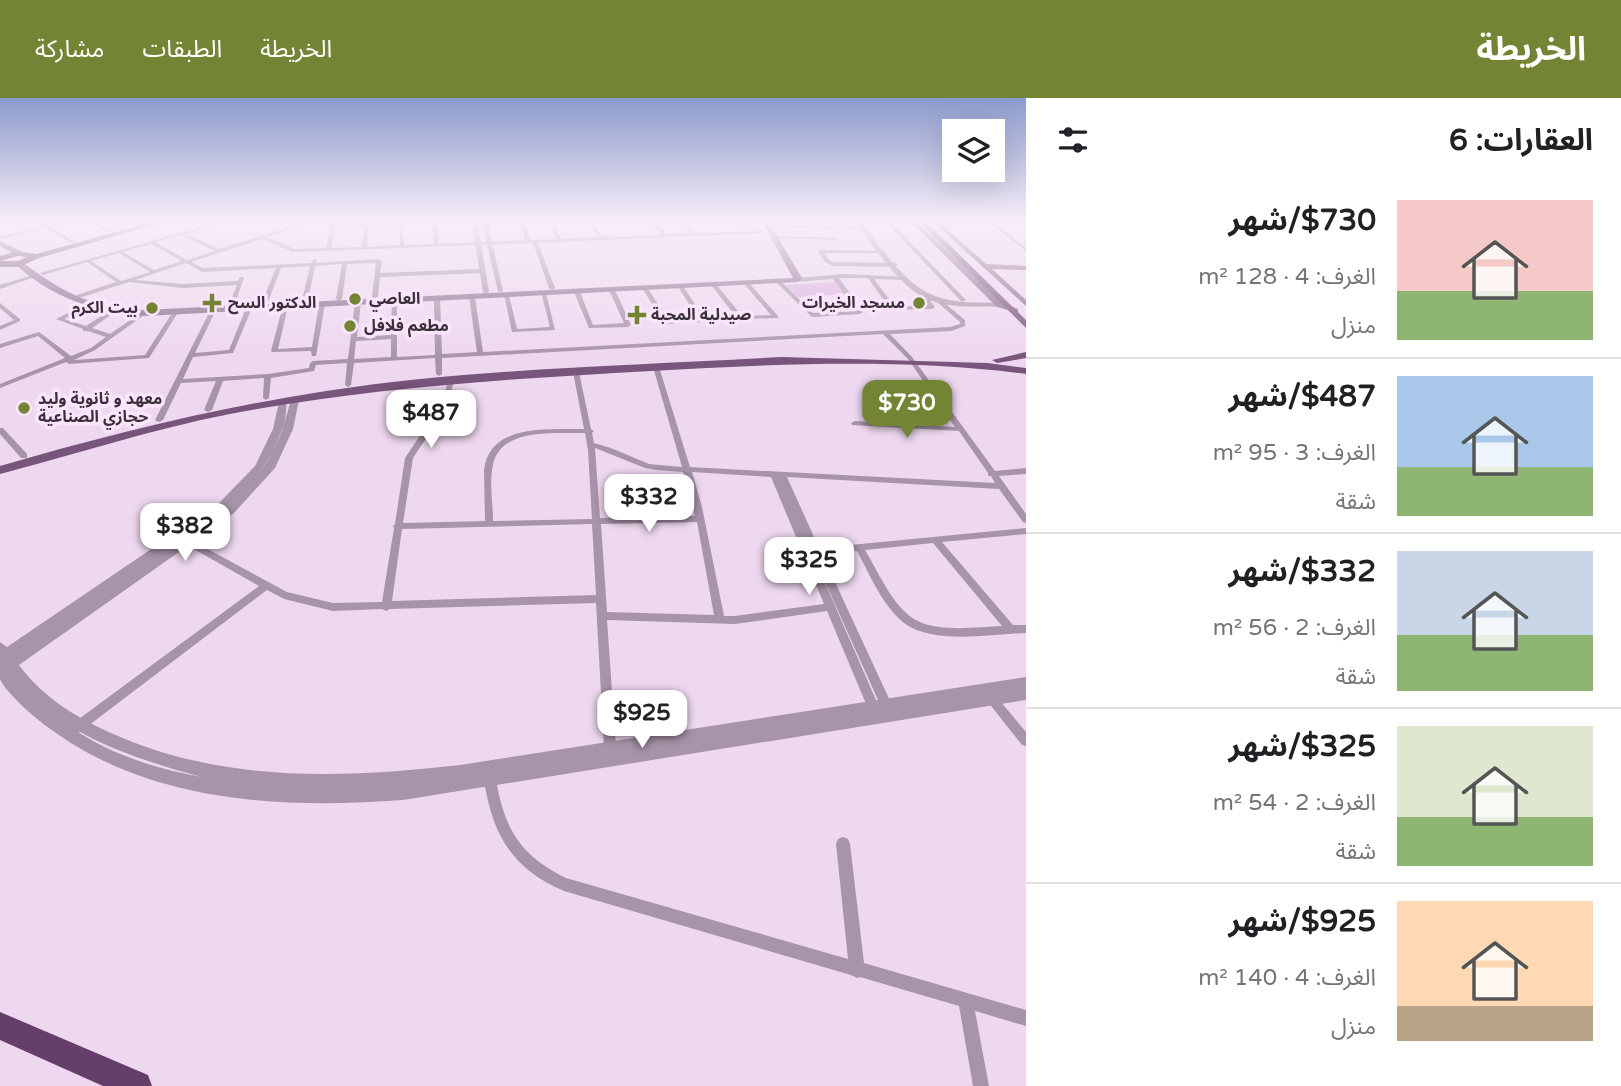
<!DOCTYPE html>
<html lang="ar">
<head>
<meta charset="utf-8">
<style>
	:root { --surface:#fff; --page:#f6f6f6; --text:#202124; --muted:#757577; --line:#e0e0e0; --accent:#738534 }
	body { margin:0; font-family:"Varela Round","Noto Sans Arabic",sans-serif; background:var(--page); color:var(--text); direction:rtl; height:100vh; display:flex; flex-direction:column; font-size:26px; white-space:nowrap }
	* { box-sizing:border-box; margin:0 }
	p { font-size:23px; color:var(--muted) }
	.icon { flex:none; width:38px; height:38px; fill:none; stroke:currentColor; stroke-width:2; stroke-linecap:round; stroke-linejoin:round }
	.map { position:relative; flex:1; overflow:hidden; direction:ltr }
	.side { display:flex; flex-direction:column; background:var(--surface); width:595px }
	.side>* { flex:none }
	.fabs { position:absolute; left:942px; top:21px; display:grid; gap:14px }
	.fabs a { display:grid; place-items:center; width:63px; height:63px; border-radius:0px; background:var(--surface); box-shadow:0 7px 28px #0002; font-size:35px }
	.price { position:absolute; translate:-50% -60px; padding:0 16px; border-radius:14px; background:#fff; color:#222; font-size:23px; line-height:46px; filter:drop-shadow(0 2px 4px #0008) }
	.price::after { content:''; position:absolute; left:50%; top:42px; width:21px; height:16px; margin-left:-10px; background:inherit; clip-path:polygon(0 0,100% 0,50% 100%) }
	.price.active { background:var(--accent); color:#fff }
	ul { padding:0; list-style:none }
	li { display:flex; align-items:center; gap:21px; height:175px; padding:0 28px }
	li+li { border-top:2px solid var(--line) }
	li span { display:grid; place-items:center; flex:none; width:196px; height:140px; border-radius:0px; color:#555 }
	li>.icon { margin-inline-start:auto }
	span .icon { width:84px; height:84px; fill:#fffc; stroke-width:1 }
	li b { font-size:30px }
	h2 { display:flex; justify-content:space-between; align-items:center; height:84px; padding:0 28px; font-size:30px }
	header { display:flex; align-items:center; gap:42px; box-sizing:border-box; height:98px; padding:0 35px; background:var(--accent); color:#fff }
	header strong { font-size:33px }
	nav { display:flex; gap:38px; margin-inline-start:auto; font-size:24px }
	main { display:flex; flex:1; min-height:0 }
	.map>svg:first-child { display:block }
</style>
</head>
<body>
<header>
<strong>الخريطة</strong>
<nav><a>الخريطة</a><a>الطبقات</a><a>مشاركة</a></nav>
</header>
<main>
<section class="side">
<h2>العقارات: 6<svg class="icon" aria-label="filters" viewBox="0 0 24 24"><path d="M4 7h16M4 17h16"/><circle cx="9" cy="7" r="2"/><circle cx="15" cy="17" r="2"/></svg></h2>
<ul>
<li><span style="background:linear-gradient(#f6c9c9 65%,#8fb573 0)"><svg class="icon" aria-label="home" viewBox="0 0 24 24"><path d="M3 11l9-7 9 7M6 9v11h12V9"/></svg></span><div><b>$730/شهر</b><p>الغرف: 4 · 128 m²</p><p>منزل</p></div></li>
<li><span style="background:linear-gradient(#a9c7e8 65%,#8fb573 0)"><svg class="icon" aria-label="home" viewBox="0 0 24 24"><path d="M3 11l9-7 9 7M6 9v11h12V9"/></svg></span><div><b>$487/شهر</b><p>الغرف: 3 · 95 m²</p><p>شقة</p></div></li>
<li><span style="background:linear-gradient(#c9d6e8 60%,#8fb573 0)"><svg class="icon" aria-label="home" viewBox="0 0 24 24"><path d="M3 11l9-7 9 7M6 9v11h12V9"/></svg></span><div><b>$332/شهر</b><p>الغرف: 2 · 56 m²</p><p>شقة</p></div></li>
<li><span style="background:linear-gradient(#dfe7d0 65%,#8fb573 0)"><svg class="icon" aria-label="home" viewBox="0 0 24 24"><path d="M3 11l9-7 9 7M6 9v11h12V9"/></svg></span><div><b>$325/شهر</b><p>الغرف: 2 · 54 m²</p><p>شقة</p></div></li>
<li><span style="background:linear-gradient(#ffd9b3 75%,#b9a48a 0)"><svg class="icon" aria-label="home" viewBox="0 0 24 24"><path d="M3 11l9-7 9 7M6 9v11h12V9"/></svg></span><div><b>$925/شهر</b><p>الغرف: 4 · 140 m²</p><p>منزل</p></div></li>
</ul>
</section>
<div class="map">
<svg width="1026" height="988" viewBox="0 0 1026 988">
	<rect width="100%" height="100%" fill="#eed8f0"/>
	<path fill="#dab0df" d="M835,184L843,196L798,199L786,187Z"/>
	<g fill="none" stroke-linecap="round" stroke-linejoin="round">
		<path fill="#a894aa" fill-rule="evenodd" d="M32,121H36L47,127L76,121V122L50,129L75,144L71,145L45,130L0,141V139L42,128Z
			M84,121H89L112,133L108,134Z
			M136,121H141L147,124L143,125Z
			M229,121H234L186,136L219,151L316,121H321L320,122L333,127L438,122L440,123L437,124L438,146L525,142L521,125L523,124L525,125L530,142L557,141L548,121H552L561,141L598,139L587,121H591L602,139L661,137L649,121H653L666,136L691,135L678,121H682L696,135L763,133L765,134L763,135L538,145L555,190L552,192L549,190L533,145L293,154L262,141L191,164L203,170L311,165L314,161L317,163L316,165L379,161L382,163L380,175L483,171L486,173L483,175L380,179L378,199L375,201L372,199L376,165L347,166L342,201L339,203L336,201L342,166L315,168L308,202L305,204L302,202L310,168L281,170L268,204L265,206L262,204L276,170L202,174L186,165L135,182L183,186L238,183L240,179H244L235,206L232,208L229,206L237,187L183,190L129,184L79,200L77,199V197L116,184L87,164L43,177L40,175ZM316,123L331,129L326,150L294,151L267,139ZM433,125L434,146L404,147L403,126ZM399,126L400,147L367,149L368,128ZM364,128L362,149L331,150L335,129ZM181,137L215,153L187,162L155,144ZM151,146L182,163L154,172L123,154ZM119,155L150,174L121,183L91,163Z
			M706,121L717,123L756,121L758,122L717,125Z
			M883,121H914L912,122H889L965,201V203H961Z
			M984,121H988L992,124H1026V126H996L1026,150V153Z
			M768,127L864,129L866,130L864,131L766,129Z
			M775,138L837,140L839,141L837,142L773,140Z
			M820,152L884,153L886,155H824L829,162L834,164L895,165L898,167L895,169L833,168L825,164L818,153Z
			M846,176L907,179V181L905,182L874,181L895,209L928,207L924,202L932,198L935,200L930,203L935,209L932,211L891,212L868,180H839L863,214L860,216L812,219L776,184L781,183L813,215L856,213L833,181L795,184L792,182L795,180Z
			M33,177L38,178L0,191V187Z
			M745,185H749L778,218V220L738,221L711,187L716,186L742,218L771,217L745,187Z
			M681,187L683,188L706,223L705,224L665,226L642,190L647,189L669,223L699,221L678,189Z
			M612,190L615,192L631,227L628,229L589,230L574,194L577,192L580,194L593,227L624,225L609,192Z
			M541,194L546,195L555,232L512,234L504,196L509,197L517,231L550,229Z
			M472,197L475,199L483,254L950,229L960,226V224L936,203L941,202L965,222V228L951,233L890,236L912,259L995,373L1026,370V376L999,378L1026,416V425L1023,424L999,391L787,379L819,450L1026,430V436L942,444L1013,527H1026V535C992,536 933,547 904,525C882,507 870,477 857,453L822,456L892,607L890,611L886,612L882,611L813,457L879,609L877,613L873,614L869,613L827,513L735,526L607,522L616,650L614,654L610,656L606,654L604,650L596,505L390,511L386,513L382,511L333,513L284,501L267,492L80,634L76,635L72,634L70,630L72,626L259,488L185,446L184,444L185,442H191L287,494L333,505L382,504L394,430L393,428L395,426L405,360L441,306L449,280L454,281L449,306L413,360L403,425L485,423L484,372C490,325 548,332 584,331L573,274L576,272L579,274L591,331L594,333L592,335L594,345L611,350L649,366L682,369L653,269L656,267L659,269L690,369L995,385L991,378H988V375L959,333L852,327L851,325L855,323L955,329L908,261L883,236L442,260V276L439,278L436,276L435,260L354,265L351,287L348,289L345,287L347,265L316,267L314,273L271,280L269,300L266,302L263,300L264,280L223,283L212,312L208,314L204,312L216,283L181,285L163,322L159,324L155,322L211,211L216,212L195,255L229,252L246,210L249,208L252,210L233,255L193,259L183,281L268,276L309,270L310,265L313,263L348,261L355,204L358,202L361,204L357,239L391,237L392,202L397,201V259L435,257L434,200L437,198L440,200L442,256L477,254L469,199ZM391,241V259L354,261L356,243ZM585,335L588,352L592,421L493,423C493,405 489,385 493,367C500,329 556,336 585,335ZM595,350L645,370L656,372L683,374L695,418L600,420ZM692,374L771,379L824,506L735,518H724L702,409ZM697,424L714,517L607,514L601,426ZM592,426L596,497L392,503L402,431ZM933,445L1002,528C978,529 943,534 920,524C895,514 879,475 865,452Z
			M322,204L325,206L316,258H312L311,253L272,254L271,253L283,207L288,208L278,251L312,249L319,206Z
			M0,205L20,221V223L0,232V228L14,222L0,210Z
			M86,206L89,208L88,209L64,221L86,228L111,212H115V214L92,230L110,236L142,214L147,215L95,252L74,262L145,257L174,212L179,213L149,260L69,266L66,264L0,290V286L65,260L38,238L0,250V246L39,234L71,258L91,250L106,239L88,233H83V231L56,221Z
			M0,330H3L27,356V360H21L0,336Z
			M992,596L996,598L1026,634V648L1022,647L988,604L986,601L988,598Z
			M490,676L494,678L496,682C505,732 520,757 566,780L848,861L836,746L838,741L843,739L848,741L850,746L864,865L1026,912V928L975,913L989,988H973L959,908L860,879L857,880L851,877L564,793C512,771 492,736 484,682L486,678Z"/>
		<path fill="#a894aa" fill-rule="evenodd" d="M471,121H477L489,194L486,196L483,194Z
			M481,121H487L503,194L498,193Z
			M853,121H859C878,145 905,188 935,198C955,206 979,204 1000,205L1004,207L1000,209C975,208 946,211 923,199C897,185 871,145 853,121Z
			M295,299L299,302L293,331L275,370L234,415L19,567C43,600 80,622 118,638C227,685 345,680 460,667L1026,579V602L403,702C282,711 150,705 49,630C37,622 5,594 0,581C0,574 0,552 0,544L7,549L219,405L255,368L273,331L279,304L286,302C289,328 271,362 254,380C275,359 283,330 291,302ZM71,629C112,653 157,667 202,679C157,671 108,656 71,629Z"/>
		<path fill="#8c6f8f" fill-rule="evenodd" d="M761,121H767L802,180L798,184L144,218C95,214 52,200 15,166L22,164C66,196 89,209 144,212L793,180Z
			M908,121H914L1003,205L1018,211V215L997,209Z
			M930,121H936L986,166L1026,168V172L992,171L1026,202V208Z
			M0,143L21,153L22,155L15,157L0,148Z"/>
		<path fill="#78557b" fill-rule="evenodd" d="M163,121H174L39,160L19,169H0V163H18L27,159L18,158L0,163V158L18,153L36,156Z
			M916,121H923L1026,222V230Z
			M1026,254V260L997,265L992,262Z
			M781,259L987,265L1026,270V276C904,260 774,266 651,273C508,281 371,289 230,316C152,331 77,356 0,376V368C107,337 215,310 326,293C476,270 630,268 781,259Z"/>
		<path fill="#663e6a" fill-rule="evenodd" d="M0,914L148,977L152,988H103L0,942Z"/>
	</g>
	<linearGradient id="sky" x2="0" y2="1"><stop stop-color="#8b9acc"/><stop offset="0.47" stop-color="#f7edf8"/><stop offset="1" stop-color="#f7edf8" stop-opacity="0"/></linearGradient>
	<rect width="1026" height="259" fill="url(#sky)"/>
	<g fill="#738534" stroke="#fbe5fd" stroke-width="2.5">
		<circle cx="355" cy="201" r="7"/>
		<path d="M208.5 194.5h7v7h7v7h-7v7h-7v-7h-7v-7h7z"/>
		<circle cx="919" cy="205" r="7"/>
		<circle cx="152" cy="210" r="7"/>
		<path d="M633.5 206.5h7v7h7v7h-7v7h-7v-7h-7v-7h7z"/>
		<circle cx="350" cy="228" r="7"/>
		<circle cx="24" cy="310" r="7"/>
	</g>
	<g text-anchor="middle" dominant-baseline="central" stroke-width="7" stroke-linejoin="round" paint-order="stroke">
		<g font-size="16" font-weight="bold" fill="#39303a" stroke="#fbe5fd" text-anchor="start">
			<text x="369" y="201">العاصي</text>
			<text x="228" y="205">الدكتور السح</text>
			<text x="905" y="205" text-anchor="end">مسجد الخيرات</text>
			<text x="138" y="210" text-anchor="end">بيت الكرم</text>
			<text x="651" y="217">صيدلية المحبة</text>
			<text x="364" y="228">مطعم فلافل</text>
			<text x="38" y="301">معهد و ثانوية وليد<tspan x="38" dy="18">حجازي الصناعية</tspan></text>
		</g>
	</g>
</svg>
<div class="fabs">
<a><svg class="icon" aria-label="layers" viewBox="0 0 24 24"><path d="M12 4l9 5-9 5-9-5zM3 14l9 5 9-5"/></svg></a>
</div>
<b class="price active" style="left:907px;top:342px">$730</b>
<b class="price" style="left:431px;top:352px">$487</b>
<b class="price" style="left:649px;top:436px">$332</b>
<b class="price" style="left:185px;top:465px">$382</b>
<b class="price" style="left:809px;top:499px">$325</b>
<b class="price" style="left:642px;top:652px">$925</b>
</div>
</main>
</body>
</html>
